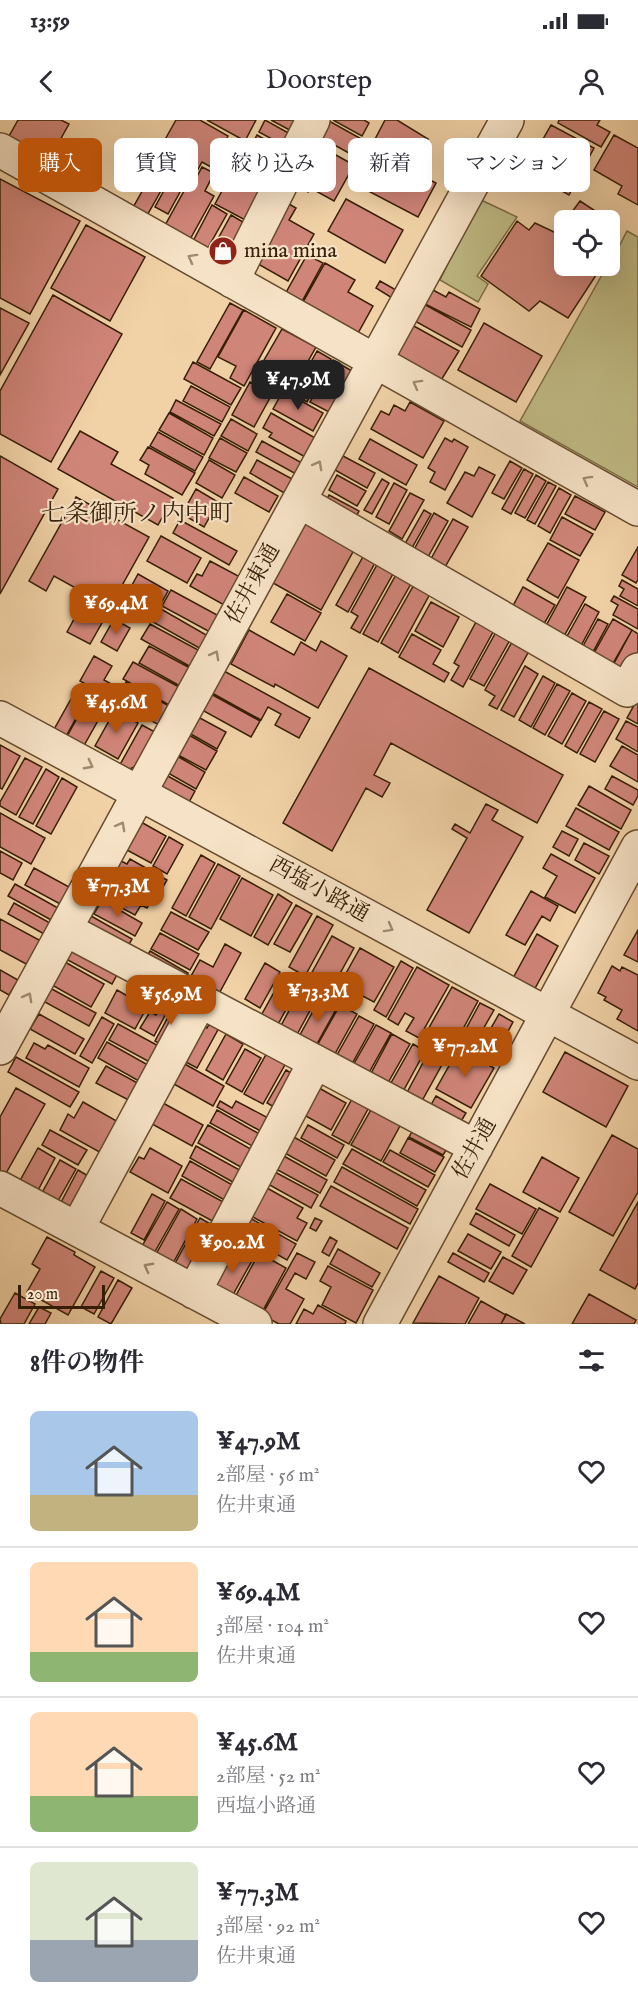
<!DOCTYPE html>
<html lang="ja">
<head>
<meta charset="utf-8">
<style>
	:root { --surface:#fff; --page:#f7f7f7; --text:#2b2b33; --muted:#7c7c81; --line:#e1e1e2; --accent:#b45309 }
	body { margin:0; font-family:"IM FELL English","Noto Serif JP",serif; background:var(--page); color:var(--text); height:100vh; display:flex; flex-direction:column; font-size:22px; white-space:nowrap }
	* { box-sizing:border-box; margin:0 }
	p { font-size:20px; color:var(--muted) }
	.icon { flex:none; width:33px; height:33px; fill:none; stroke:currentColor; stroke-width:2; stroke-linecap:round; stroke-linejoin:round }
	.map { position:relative; height:1204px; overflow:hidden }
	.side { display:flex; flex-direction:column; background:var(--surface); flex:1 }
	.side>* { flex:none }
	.guide { position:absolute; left:18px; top:18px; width:603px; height:54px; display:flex; gap:12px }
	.controls { position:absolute; left:554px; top:90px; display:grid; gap:12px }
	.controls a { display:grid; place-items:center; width:66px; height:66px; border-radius:9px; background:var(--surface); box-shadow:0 6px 24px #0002; font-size:30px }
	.scale { position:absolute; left:18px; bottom:15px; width:87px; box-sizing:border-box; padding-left:6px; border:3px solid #371f05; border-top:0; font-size:16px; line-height:21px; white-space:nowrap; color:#371f05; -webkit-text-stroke:4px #f6e2c6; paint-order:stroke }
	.price { position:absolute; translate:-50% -51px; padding:0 14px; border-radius:12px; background:var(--accent); color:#fff; font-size:20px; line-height:39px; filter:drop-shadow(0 2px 3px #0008) }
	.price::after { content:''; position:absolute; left:50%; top:36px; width:18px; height:14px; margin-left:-9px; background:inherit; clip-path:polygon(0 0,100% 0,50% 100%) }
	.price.on { background:#222; color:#fff }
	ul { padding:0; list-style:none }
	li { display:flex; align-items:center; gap:18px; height:150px; padding:0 30px }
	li+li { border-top:2px solid var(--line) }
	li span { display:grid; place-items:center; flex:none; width:168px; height:120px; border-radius:9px; color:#555 }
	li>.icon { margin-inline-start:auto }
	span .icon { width:72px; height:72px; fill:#fffc; stroke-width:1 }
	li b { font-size:26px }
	h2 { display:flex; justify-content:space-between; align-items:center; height:72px; padding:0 30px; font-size:26px }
	.chip { padding:0 21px; border-radius:9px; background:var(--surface); box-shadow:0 6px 24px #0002; font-size:21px; line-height:54px }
	.chip.on { background:var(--accent); color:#fff }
	.status { display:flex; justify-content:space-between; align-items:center; height:42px; padding:0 30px; background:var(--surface); direction:ltr }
	.status svg { height:16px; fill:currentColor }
	header { display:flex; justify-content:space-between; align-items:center; height:78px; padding:0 30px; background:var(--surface); font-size:27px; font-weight:600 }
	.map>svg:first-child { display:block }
</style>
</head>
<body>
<div class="status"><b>13:59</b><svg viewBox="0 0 49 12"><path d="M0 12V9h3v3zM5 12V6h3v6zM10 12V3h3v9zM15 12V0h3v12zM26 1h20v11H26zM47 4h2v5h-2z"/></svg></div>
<header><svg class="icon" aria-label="back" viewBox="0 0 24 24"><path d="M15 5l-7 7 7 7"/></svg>Doorstep<svg class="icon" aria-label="person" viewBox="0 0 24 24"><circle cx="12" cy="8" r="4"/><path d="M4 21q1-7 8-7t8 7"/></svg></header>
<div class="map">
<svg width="638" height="1204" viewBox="0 0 638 1204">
	<rect width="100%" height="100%" fill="#f1d2a7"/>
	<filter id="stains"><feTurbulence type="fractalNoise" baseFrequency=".00333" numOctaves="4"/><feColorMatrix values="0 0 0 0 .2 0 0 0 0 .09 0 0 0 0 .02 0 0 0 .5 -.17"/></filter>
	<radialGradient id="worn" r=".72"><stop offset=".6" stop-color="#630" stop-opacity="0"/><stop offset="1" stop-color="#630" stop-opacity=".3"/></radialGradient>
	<path fill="#bfba84" stroke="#7b6c44" stroke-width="1.5" d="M479,79L517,97L477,156L488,164L478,182L440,160Z
		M627,111L638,117V367L520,301L607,146H609Z"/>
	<path fill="#d08579" stroke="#371f05" stroke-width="1.5" d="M18,0H61L69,4L59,22L68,27L58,46L8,18Z
		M176,0H200L228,16L211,47L202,42L196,53L158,32Z
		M207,0H256L245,21Z
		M265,0L294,16L288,28L259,12Z
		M271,0H304L297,14Z
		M333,0H364L369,3L362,16Z
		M385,0H397L428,19L412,47L372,25Z
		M559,0H600L597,5L610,12L601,27L558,3Z
		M329,1L365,21L356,37L320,17Z
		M551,5L594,28L581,52L538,28Z
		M257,15L288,33L272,61L241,44Z
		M614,15L638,28V85L618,74L622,66L594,50Z
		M314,27L329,35L308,72L294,64Z
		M369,28L436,63L418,97L351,62Z
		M530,30L579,57L569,75L520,48Z
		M334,34L354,45L334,81L314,70Z
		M157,45L171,53L145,99L131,91Z
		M236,45L270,64L249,102L215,84Z
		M202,47L214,53L205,71L214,76L188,123L163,109L189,62L193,64Z
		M173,54L186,61L168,94L155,87Z
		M0,59L80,101L30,194L0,178Z
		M346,79L403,110L385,143L328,111Z
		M284,81L296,88L289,100L314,114L288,161L251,140Z
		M580,81L609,100H566Z
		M212,85L227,94L205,133L191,125Z
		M231,95L248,105L226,144L209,135Z
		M517,101L529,110L535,103L556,113L564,103V146H602L568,198L540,181L529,191L481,156Z
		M609,101L617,106L609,121Z
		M86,105L145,137L110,201L51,168Z
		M307,135L323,143L300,185L284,176Z
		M325,143L355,160L348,172L373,186L357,215L302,184Z
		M380,161L396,170L392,178L376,168Z
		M431,169L446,177L449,172L480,189L471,207L423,183Z
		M53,175L122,214L51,342L0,314V271Z
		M230,183L243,190L210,249L197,242Z
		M422,183L471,210L462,227L413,200Z
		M0,188L29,203L0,255Z
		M244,190L276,208L244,266L230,258L236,246L218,237Z
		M484,203L542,236L516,282L458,250Z
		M412,205L459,231L440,262L400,240L396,229Z
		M282,209L316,227L297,261L263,242Z
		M317,231L331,239L314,270L300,262Z
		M333,240L352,251L329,292L310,282Z
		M193,242L241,268L231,285L184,259Z
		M264,246L312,272L307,282L259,255Z
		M250,262L272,274L254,307L232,295Z
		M191,266L230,287L222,302L183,281Z
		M283,271L323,293L313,311L273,289Z
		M176,280L221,304L214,316L170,292Z
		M410,282L444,301L423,338L371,309L381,291L389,295L394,285L405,291Z
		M169,293L213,318L204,335L159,310Z
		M271,293L317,319L307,338L269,317L272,313L263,308Z
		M231,299L257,314L248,331L221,316Z
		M80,311L118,332L111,344L173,378L158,405L58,349Z
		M158,312L203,337L195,351L150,326Z
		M220,318L247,333L236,352L209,338Z
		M445,318L452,322L454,319L468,327L445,370L430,362L435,352L428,348Z
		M370,319L417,345L406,365L359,339Z
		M262,321L302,343L296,354L256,332Z
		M148,327L195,353L182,375L145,354L149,345L140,340Z
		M0,336L58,369L0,474Z
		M343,336L375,353L367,368L335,350Z
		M209,340L235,355L222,378L196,363Z
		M257,340L294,360L286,374L250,353Z
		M510,341L522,348L504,379L492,373Z
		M479,347L495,355L472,397L447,383L465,352L474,356Z
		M524,349L533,354L511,394L502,389Z
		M337,355L366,371L357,386L329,370Z
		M536,355L546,361L525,398L515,393Z
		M244,357L278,376L269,392L235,373Z
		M382,359L389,363L372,394L364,390Z
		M548,362L556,366L535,404L527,400Z
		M394,363L407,370L389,404L376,397Z
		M559,368L571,375L550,413L538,406Z
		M196,369L218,382L204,407L182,394Z
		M410,373L424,380L402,419L389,411Z
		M329,375L359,391L354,401L324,385Z
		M575,376L605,392L595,410L565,394Z
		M76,377L149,417L110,487L54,456L46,471L29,461Z
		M424,390L431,394L408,435L401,431Z
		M434,393L448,401L424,444L410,437Z
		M562,397L593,414L580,436L550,420Z
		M453,399L468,407L441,454L427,446Z
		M180,400L237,431L229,445L173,413Z
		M306,403L354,430L321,490L273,463Z
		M161,416L201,438L187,463L147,441Z
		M548,423L579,440L558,478L527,460Z
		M638,427V460L636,463L622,455Z
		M364,435L376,441L348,492L336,485Z
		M210,441L242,458L226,486L190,466L197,454L202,456Z
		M378,443L394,452L360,513L351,508L358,496L351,492Z
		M397,453L412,462L378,522L363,514Z
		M138,454L168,471L153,498L123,482Z
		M622,460L638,469V486L620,476L624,469L619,466Z
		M415,463L431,472L398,533L381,523Z
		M523,467L555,485L538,514L507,497Z
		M567,467L586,477L559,525L541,515Z
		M171,470L219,496L210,512L162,486Z
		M287,474L321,493L305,521L271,502Z
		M614,476L638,489V509L613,495L618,485L611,481Z
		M84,481L107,494L90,524L67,512Z
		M431,482L459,497L443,527L415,511Z
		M585,484L599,492L576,535L561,527Z
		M161,489L208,516L201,529L153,502Z
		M114,499L130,508L117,531L101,522Z
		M598,499L608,504L588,541L578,535Z
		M613,499L632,510L608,552L589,542Z
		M476,502L493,512L463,567L451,560L459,546L454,543Z
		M150,504L200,531L191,547L141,519Z
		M249,510L294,535L301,522L316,531L321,521L347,536L318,588L275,564L274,567L231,544Z
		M632,510L638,514V539L627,558L611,549Z
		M496,512L510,520L484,566L470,559Z
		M412,514L441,530L433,544L449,553L444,562L399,537Z
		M512,522L529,531L497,589L489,585L495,576L485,570Z
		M149,526L190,548L180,566L139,543Z
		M94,536L112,546L104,560L122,570L126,562L169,586L159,605L80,561Z
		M133,542L179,567L169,585L123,559Z
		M525,546L538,554L514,597L501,590Z
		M369,548L563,655L537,703L391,623L374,655L390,663L382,677L366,668L332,731L283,703Z
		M224,551L310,598L299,618L275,605L281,594L268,587L261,600L212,573Z
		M543,556L555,563L531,607L519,600Z
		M557,564L570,571L545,615L533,608Z
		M76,570L88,576L64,620L52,613Z
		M572,573L586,581L562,624L548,616Z
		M211,574L260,601L251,617L202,590Z
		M89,577L97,582L95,585L104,590L82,629L65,620Z
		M637,580H638V604L627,598Z
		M589,582L602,589L577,633L565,626Z
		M115,590L138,603L118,639L95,626Z
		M604,591L619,599L595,642L580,634Z
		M198,597L226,612L217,629L189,613Z
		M626,601L638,607V632L616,619Z
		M142,605L155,612L136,646L122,653L117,650Z
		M189,615L217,631L206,650L178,635Z
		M0,625L20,636L2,669L0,668Z
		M622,626L638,635V662L610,646Z
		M177,636L205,652L196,669L168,653Z
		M25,638L42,647L16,695L0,686V682Z
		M46,649L59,657L33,704L19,697Z
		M166,655L195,671L188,684L159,668Z
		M612,656L638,670V676L633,685L605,669Z
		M62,658L77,667L51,714L36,706Z
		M589,666L631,690L621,709L578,685Z
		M486,684L498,690L492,700L523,717L469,813L427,790L467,718L452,709L455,704L470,713Z
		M576,688L619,712L609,730L566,706Z
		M0,693L45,718L31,744L0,727Z
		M141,702L166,716L151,743L125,729Z
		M562,711L578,719L569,736L553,727Z
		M169,717L183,725L167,754L153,746Z
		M584,723L609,736L599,754L575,740Z
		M0,731L22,743L13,760L0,753Z
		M551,734L595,758L575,793L545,777L557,756L543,748Z
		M201,735L215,743L186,796L172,788Z
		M130,739L167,760L156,779L113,756L121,741L127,744Z
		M218,744L240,756L211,809L189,797Z
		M34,748L71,768L62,785L25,765Z
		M242,758L273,775L251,816L220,799Z
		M111,759L151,781L147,788L141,785L135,795L101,777Z
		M15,764L58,788L51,800L8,776Z
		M531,771L558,786L550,801L542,796L525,825L506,815Z
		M278,774L292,783L268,825L254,817Z
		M102,780L142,803L135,816L94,794Z
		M14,783L50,803L44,814L8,794Z
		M296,785L312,794L290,832L274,824Z
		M171,792L209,812L198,830L161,810Z
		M91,796L132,819L124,833L86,805Z
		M317,796L333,805L305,856L289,847Z
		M0,799L41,821L28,845L0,830Z
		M638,810V842L624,835Z
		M160,813L199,834L190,850L151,829Z
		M537,814L558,826L533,872L512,860Z
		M332,816L354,828L332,868L310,856Z
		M225,824L241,833L215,881L186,865L200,840L213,847Z
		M360,828L394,847L374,882L349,869L353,862L344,857Z
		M71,831L95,844L98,839L119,851L112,864L66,839Z
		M150,831L188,853L182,864L143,843Z
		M401,841L413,848L386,897L374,890Z
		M65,842L104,864L91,887L52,865Z
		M265,843L280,852L260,888L245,879Z
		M612,846L620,851L622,847L638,855V911L617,899L622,890L604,880L606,877L598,873Z
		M417,847L449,865L419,918L406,911L414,898L405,893L398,905L388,899Z
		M0,850L18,860L9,875L0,870Z
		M283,856L299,865L275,910L258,901Z
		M303,865L319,874L294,920L278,911Z
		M452,867L478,881L456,922L446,916L438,930L422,920Z
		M50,868L96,893L89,906L43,881Z
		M117,870L147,887L135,909L105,893Z
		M322,875L339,884L313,931L296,922Z
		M480,883L494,890L474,925L461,918Z
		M175,884L188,891L167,928L155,921Z
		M340,885L357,894L331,941L314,931Z
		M161,887L168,890L154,916L140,908L150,892L156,895Z
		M39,894L84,919L75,934L30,909Z
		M499,894L513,902L497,932L482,924Z
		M359,896L374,904L348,951L333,942Z
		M102,897L114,904L92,943L80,936Z
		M211,901L220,906L197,948L182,940L201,905L207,908Z
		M118,904L166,930L157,946L109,920Z
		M376,905L391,913L366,958L351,949Z
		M226,914L243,924L223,960L206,950Z
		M392,914L410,924L385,968L368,959Z
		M107,922L155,949L146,965L98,938Z
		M34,923L45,929L48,925L89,948L79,967L26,938Z
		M413,924L425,931L400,977L387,970Z
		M459,928L494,948L471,988L436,969Z
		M245,929L261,938L242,972L226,963Z
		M268,931L287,941L263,984L244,974Z
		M565,932L628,966L606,1007L543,972Z
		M435,936L444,941L418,988L403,980L426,937L432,941Z
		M16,937L79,972L70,987L8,952Z
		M183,943L224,966L213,986L172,963Z
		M106,946L145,967L136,984L96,963Z
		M286,950L299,958L281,991L267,983Z
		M16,968L45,984L5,1055L0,1052V997Z
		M319,968L346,983L331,1010L304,995Z
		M436,976L466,993L457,1008L427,992Z
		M352,979L368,989L349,1024L332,1015Z
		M220,981L232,988L236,981L272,1000L264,1013L217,987Z
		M83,982L120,1003L103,1034L60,1010L68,994L74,998Z
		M163,983L203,1005L192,1026L152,1004Z
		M372,988L401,1004L381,1041L351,1025Z
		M217,990L263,1016L256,1028L210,1003Z
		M208,1005L256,1032L246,1050L198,1023Z
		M308,1005L344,1025L337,1038L301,1018Z
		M50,1010L87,1030L78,1045L42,1025Z
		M413,1010L447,1029L443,1035L409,1017Z
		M612,1015L638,1029V1072L613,1116L569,1092Z
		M292,1016L335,1040L326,1056L283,1032Z
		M408,1018L444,1037L435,1052L400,1033Z
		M196,1026L245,1053L238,1065L190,1038Z
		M38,1028L55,1038L35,1076L17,1066Z
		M150,1028L182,1046L168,1073L130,1052L139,1037L144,1039Z
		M352,1029L426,1070L417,1086L343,1044Z
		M390,1030L435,1055L428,1067L383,1042Z
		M282,1035L327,1060L320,1073L274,1048Z
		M542,1037L579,1058L560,1092L523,1072Z
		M60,1040L76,1049L54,1088L38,1080Z
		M190,1041L236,1067L228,1082L182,1056Z
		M342,1047L418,1089L410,1104L334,1062Z
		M78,1050L95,1060L73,1099L57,1090Z
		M273,1051L318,1075L311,1088L266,1063Z
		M181,1059L227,1084L216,1103L170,1078Z
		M490,1064L536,1089L522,1114L476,1089Z
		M331,1066L408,1108L397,1129L320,1086Z
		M267,1068L303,1088L297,1098L307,1103L297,1121L251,1096Z
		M152,1074L165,1081L144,1120L131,1113Z
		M167,1082L179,1089L153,1135L141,1128Z
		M638,1082V1163L635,1169L600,1150Z
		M539,1088L558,1098L531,1147L512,1136Z
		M181,1089L197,1099L172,1145L155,1136Z
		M476,1093L515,1115L509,1126L470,1104Z
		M200,1098L217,1108L191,1156L173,1147Z
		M250,1098L296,1124L287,1140L250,1119L243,1131L234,1126Z
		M315,1098L322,1101L316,1111L310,1108Z
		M468,1114L501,1132L491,1149L458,1131Z
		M47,1117L75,1132L74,1135L95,1147L68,1195L27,1172L40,1149L32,1144Z
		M330,1117L337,1121L329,1136L322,1132Z
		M233,1128L253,1139L230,1180L211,1169Z
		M338,1129L380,1153L372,1167L330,1144Z
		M259,1133L286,1148L261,1194L234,1179Z
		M297,1133L315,1142L306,1159L295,1153L286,1169L304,1179L290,1204H279L262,1195Z
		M453,1133L489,1153L484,1162L448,1142Z
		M503,1137L527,1150L513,1174L489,1161Z
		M328,1146L373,1170L356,1203L322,1185L331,1167L320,1161Z
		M101,1151L114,1158L94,1194L81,1187Z
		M439,1156L479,1178L465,1204L413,1203Z
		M118,1160L132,1168L111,1204L98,1197Z
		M15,1173L35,1184L24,1204H1L0,1199Z
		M589,1174L636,1200L634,1204H572Z
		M481,1181L506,1195L501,1204H468Z
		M318,1185L346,1201L345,1204H296L304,1189L313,1194Z
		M39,1187L51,1193L45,1204H29Z
		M506,1194L525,1204H501Z"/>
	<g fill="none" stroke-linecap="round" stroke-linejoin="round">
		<g stroke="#664c2e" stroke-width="36">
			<path id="minor" d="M0,30L638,389
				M232,161L313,0
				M299,381L627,570L638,550
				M0,598L638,943
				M65,809L476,1027
				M0,928L507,0
				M0,1068L255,1204
				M77,1109L200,881
				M194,1172L315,942
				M380,1204L638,727"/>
		</g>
		<use href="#minor" stroke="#f6e2c6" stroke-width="33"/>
	</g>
	<defs><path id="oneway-chevron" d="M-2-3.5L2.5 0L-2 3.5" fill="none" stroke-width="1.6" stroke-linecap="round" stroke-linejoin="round" transform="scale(1.5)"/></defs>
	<g stroke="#a08a6f">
		<use href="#oneway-chevron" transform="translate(192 138) rotate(-151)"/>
		<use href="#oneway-chevron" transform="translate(417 264) rotate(-151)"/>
		<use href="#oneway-chevron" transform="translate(318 345) rotate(-61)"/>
		<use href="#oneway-chevron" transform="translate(587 360) rotate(-151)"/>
		<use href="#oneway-chevron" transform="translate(215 535) rotate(-61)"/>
		<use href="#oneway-chevron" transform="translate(89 645) rotate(28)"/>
		<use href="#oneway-chevron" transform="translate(121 706) rotate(-61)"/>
		<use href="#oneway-chevron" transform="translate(389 808) rotate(29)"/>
		<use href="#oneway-chevron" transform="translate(28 877) rotate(-61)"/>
		<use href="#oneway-chevron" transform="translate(148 1147) rotate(-152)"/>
	</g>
	<defs>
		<g id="shop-disc" transform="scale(1.5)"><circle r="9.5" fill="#8f2418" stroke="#f6e2c6"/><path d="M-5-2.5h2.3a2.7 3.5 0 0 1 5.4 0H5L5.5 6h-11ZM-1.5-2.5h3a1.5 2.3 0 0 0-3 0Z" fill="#fff"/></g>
	</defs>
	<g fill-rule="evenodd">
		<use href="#shop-disc" x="223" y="131"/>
	</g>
	<g text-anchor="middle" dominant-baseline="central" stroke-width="4.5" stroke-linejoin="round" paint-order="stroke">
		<g font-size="22" fill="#371f05" stroke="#f6e2c6" text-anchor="start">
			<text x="244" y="131">mina mina</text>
		</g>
		<g font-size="22" fill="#371f05" stroke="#f6e2c6">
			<text transform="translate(253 464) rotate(-61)">佐井東通</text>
			<text transform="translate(319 770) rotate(29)">西塩小路通</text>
			<text transform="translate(475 1029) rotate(-61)">佐井通</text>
		</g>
		<g font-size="24" fill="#371f05" stroke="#f6e2c6">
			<text x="137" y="394">七条御所ノ内中町</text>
		</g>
	</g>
	<rect width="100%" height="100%" filter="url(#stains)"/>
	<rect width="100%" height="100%" fill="url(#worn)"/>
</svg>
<div class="controls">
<a><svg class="icon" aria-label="locate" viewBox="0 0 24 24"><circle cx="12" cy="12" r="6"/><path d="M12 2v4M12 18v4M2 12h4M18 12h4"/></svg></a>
</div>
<div class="scale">20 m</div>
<b class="price on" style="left:298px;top:291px">¥47.9M</b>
<b class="price" style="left:116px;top:515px">¥69.4M</b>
<b class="price" style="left:116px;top:614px">¥45.6M</b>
<b class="price" style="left:118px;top:798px">¥77.3M</b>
<b class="price" style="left:318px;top:903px">¥73.3M</b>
<b class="price" style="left:171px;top:906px">¥56.9M</b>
<b class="price" style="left:465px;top:958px">¥77.2M</b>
<b class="price" style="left:232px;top:1154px">¥90.2M</b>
<div class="guide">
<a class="chip on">購入</a>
<a class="chip">賃貸</a>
<a class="chip">絞り込み</a>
<a class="chip">新着</a>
<a class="chip">マンション</a>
</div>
</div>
<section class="side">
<h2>8件の物件<svg class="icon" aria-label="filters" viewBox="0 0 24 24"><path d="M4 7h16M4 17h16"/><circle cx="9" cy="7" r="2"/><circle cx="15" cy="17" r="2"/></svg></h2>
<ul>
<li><span style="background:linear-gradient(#a9c7e8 70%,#c2b280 0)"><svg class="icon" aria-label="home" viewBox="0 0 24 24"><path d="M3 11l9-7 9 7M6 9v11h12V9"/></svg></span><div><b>¥47.9M</b><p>2部屋 · 56 m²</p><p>佐井東通</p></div><svg class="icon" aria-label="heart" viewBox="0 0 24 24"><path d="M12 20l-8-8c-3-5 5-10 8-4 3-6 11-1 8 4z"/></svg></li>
<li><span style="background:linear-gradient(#ffd9b3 75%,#8fb573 0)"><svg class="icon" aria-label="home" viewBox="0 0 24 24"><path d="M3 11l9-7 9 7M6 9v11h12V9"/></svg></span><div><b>¥69.4M</b><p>3部屋 · 104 m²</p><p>佐井東通</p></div><svg class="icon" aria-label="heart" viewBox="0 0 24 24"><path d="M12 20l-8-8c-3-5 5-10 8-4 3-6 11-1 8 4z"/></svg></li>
<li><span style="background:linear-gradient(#ffd9b3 70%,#8fb573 0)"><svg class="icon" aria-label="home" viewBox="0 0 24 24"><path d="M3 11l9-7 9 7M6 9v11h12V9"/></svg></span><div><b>¥45.6M</b><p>2部屋 · 52 m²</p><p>西塩小路通</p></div><svg class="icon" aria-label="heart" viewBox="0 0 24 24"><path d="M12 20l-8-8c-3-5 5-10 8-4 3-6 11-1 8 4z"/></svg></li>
<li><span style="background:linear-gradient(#dfe7d0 65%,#9aa5b1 0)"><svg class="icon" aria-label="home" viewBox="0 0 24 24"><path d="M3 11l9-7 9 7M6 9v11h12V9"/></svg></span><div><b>¥77.3M</b><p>3部屋 · 92 m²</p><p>佐井東通</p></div><svg class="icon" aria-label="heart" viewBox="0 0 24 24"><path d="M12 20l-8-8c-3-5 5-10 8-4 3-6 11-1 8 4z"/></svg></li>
</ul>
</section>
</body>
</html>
